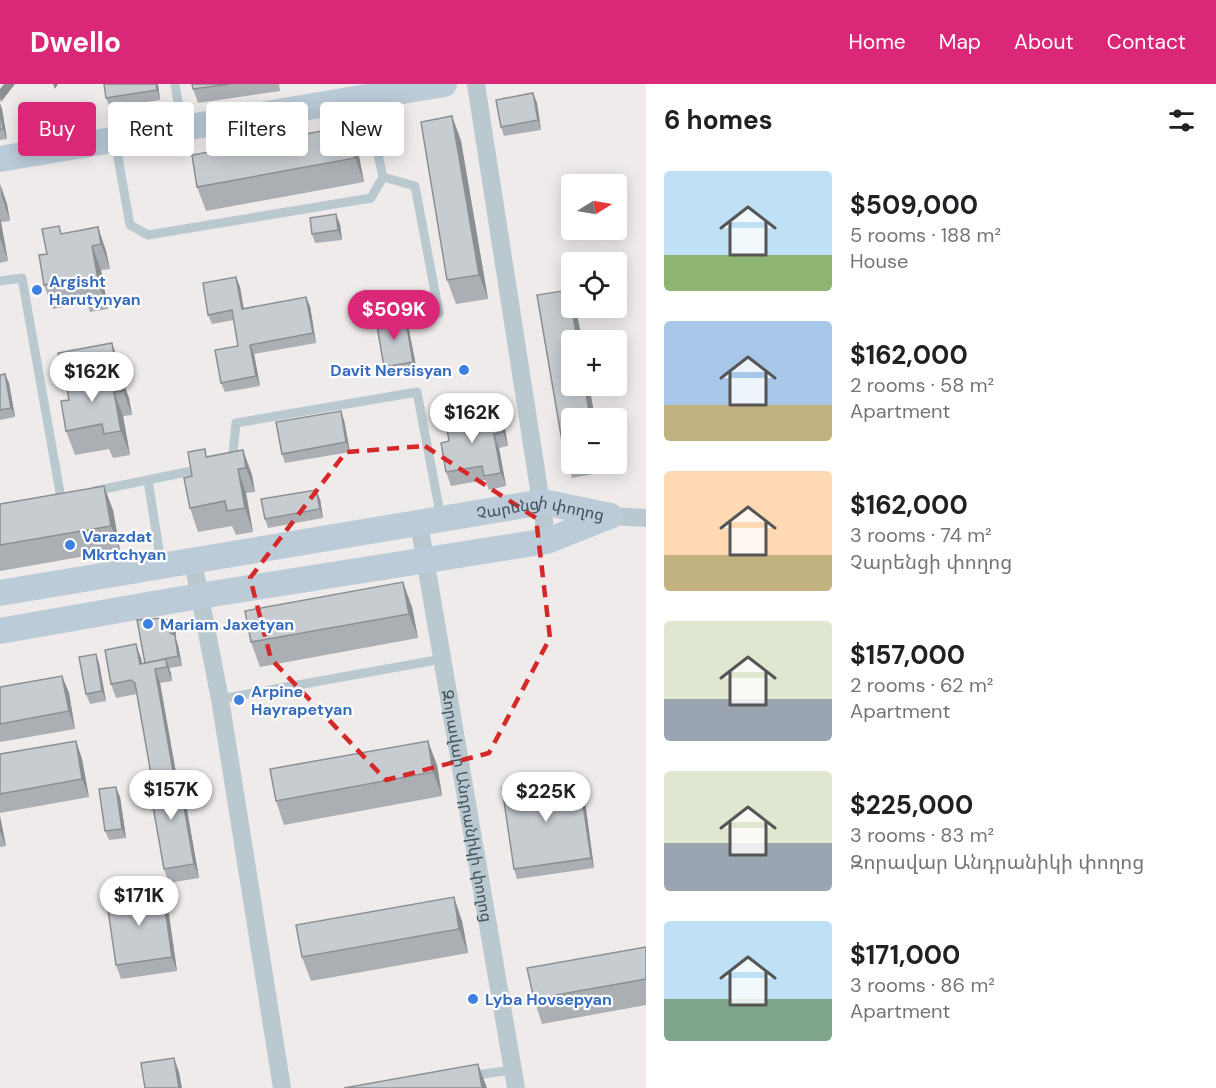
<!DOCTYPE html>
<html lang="en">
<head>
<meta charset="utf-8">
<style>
	:root { --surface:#fff; --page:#f6f6f6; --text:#202124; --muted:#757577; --accent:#db2777 }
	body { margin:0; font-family:"DM Sans","Noto Sans Armenian",sans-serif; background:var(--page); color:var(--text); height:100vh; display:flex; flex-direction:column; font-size:22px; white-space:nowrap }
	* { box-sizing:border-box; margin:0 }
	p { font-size:20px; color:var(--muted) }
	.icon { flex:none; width:33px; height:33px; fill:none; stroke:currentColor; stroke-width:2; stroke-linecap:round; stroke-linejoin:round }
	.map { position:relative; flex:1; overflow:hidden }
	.side { display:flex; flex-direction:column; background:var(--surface); width:570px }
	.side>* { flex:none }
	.hud { position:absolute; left:18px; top:18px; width:537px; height:54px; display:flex; gap:12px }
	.needle { width:39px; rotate:79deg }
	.fabs { position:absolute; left:561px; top:90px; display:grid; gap:12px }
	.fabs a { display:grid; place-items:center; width:66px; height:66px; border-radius:6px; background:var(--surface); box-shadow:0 3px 15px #0003; font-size:30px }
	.price { position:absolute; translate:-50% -51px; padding:0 14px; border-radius:21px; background:#fff; color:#222; font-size:20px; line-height:39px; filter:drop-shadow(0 2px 3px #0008) }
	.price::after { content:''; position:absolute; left:50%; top:36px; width:18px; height:14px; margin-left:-9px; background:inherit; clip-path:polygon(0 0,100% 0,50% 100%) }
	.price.on { background:var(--accent); color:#fff }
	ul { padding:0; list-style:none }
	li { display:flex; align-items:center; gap:18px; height:150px; padding:0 18px }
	li span { display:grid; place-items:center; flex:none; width:168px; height:120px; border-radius:6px; color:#555 }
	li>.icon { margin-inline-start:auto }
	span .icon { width:72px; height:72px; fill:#fffc; stroke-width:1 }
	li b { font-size:26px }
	h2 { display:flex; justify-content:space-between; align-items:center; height:72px; padding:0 18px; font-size:26px }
	.tag { padding:0 21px; border-radius:6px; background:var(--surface); box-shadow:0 3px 15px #0003; font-size:21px; line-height:54px }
	.tag.on { background:var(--accent); color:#fff }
	header { display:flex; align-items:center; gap:36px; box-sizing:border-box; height:84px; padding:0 30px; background:var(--accent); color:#fff }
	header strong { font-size:28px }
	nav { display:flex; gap:33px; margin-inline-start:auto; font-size:21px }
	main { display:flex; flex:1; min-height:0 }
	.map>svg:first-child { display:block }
</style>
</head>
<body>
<header>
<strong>Dwello</strong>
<nav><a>Home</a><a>Map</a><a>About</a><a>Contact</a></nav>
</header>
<main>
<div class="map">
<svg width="646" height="1004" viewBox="0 0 646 1004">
	<rect width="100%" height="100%" fill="#efebeb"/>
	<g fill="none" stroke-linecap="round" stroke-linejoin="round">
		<path stroke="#bac8d0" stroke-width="9" d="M175,0L182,42
			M115,57L130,141L148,151L371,114L383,93L366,15
			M383,93L415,102L439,229
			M0,197L22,194L61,414
			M232,379L236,339L417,308L441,434
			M148,396L161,479
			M94,407L201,385
			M220,615L442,575
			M470,992L512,986"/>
		<g stroke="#bac8d0" stroke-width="18">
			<path d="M476,0L547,457"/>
			<path d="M610,432L646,434"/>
			<path id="s1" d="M419,440L516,1004"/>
			<path d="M193,478L220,615L282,1004"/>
		</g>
		<g stroke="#bbcbd8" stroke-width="26">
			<path d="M0,75L444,0"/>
			<path id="s2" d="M0,509L543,418L610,432"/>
			<path d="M0,547L199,512L547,457L610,432"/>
		</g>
	</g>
	<path fill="#abafb4" d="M158,0L160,16L110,24L106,14Z
		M192,0H279L280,7L198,19L193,5Z
		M533,9L537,19L541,46L504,52L501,43Z
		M0,19L2,25L7,55L0,56Z
		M452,32L461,57L488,215L456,220L447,196Z
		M349,42L358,67L364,98L206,127L197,103Z
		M0,100L7,120L10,137L1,138L8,177L0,179Z
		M340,140L342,156L315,159L312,150Z
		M98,143L106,167L110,185L101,186L108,225L90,228L87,219L53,225L44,201L47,170L62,150Z
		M236,193L240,203L244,224L310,222L316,259L254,270L260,302L225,308L221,299L238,262L234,236L212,240L208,231Z
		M569,206L572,214V224H575L577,230L582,256H572V302H589L595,334H572V380H602L604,388L572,394L564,369L537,211Z
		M405,231L408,241L417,287L388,293L384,283Z
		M112,259L115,268L119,288L84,295V296L120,290L129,314L132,331L123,332L130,371L113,374L109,365L75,371L66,347L69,316L66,298H65L61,289Z
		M0,291L9,299L15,333L0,336Z
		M461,330L464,337L500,331L505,345L508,362L499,364L506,402L489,406L485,396L451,402L446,388L449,357Z
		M344,336L350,368L285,379L282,370Z
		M243,366L252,391L255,408L246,409L253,448L236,451L232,442L198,448L190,424L192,392L208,373Z
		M316,406L320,415L323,434L268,444L265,435Z
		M0,420L113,426L120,466L0,487Z
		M412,523L418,554L260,583L251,558Z
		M173,539L176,549L175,553L178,561L182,582L169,584L172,597L160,599L176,689L183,703L199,794L169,799L164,785L152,694L137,610L116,614L111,600L141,574L142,579H145Z
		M99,579L106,617L90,620L86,610Z
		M62,592L69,609L75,645L0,658V603Z
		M76,657L82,675L89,713L0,729V670Z
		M437,681L442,712L284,741L276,717Z
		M579,694L583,703L594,784L517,795L514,785Z
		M120,713L126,754L109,756L105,747Z
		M0,732L6,762L0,763Z
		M162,804L167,817L177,887L121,895L116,881Z
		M462,837L468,869L311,897L302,873Z
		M646,863V921L542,940L534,915Z"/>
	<path fill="#8b8f92" d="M4,0H15L1,18L0,14V5Z
		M53,0H58L55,5Z
		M156,0H158L160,16L157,6Z
		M533,9L537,19L541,46L538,36Z
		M0,19L2,25L7,55L3,45Z
		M452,32L461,57L488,215L479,191Z
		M349,42L358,67L364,98L355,74Z
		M0,100L7,120L10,137L2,113Z
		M336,130L340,140L342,156L338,146Z
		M0,134L1,138L8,177L0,154Z
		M98,143L106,167L110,185L101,160Z
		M92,162L101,186L108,225L99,201Z
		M236,193L240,203L245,234L242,225Z
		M306,213L310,222L316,259L313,249Z
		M572,224H575L577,230L582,256H577Z
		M405,231L408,241L417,287L413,278Z
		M112,259L115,268L119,288L115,279Z
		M250,261L254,270L260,302L256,292Z
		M5,290L9,299L15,333L11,324Z
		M120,290L129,314L132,331L123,307Z
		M585,302H589L595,334H590Z
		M114,308L123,332L130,371L121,347Z
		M341,327L344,336L350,368L346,358Z
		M500,331L505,345L508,362L503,348Z
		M494,350L499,364L506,402L501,389Z
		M243,366L252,391L255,408L246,384Z
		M238,385L246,409L253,448L245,424Z
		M104,402L113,426L120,466L111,442Z
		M316,406L320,415L323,434L320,425Z
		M403,498L412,523L418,554L409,530Z
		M173,539L176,549L175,553L178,561L182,582L170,549Z
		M136,560L141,574L145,594L140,580Z
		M96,570L99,579L106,617L102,607Z
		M166,575L171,589L172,597L167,583Z
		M155,585L160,599L178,700L173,687Z
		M62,592L69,609L75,645L69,627Z
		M76,657L82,675L89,713L82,695Z
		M428,657L437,681L442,712L433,688Z
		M178,689L183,703L199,794L194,780Z
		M579,694L583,703L594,784L591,774Z
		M116,703L120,713L126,754L122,745Z
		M0,732L6,762L0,747Z
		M162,804L167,817L177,887L172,873Z
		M454,813L462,837L468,869L459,845Z
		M174,974L179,988L182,1004H179Z
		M478,980L487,1004H482Z"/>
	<path fill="#c7ccd1" stroke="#8b8f92" stroke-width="1.5" d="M104,0H156L157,6L106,14Z
		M192,0H229L193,5Z
		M533,9L538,36L501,43L496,16Z
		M0,24L3,45L0,46Z
		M452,32L479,191L447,196L421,38Z
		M349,42L355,74L197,103L192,71Z
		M336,130L338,146L312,150L310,134Z
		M59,142L61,150L98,143L101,160L92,162L99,201L81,204L80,194L44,201L39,171L47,170L42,145Z
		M236,193L242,225L306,213L313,249L250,261L256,292L221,299L215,266L238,262L232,226L208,231L203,199Z
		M569,206L577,256H572V302H585L590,334H572V368L564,369L537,211Z
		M405,231L413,278L384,283L376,236Z
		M112,259L115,279L61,289L58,269Z
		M82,289L83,296L120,290L123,307L114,308L121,347L104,350L102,340L66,347L61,317L69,316L65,292Z
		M5,290L11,324L0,326V291Z
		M341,327L346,358L282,370L276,338Z
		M461,330L463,338L500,331L503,348L494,350L501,389L484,392L482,382L446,388L441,359L449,357L445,333Z
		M205,365L206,373L243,366L246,384L238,385L245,424L227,427L225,417L190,424L184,394L192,392L188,368Z
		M104,402L111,442L0,461V420Z
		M316,406L320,425L265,435L261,415Z
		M403,498L409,530L251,558L245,527Z
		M164,534L173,539L170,549L175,551L178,572L145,579L137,536Z
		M136,560L140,580L166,575L167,583L155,585L173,687L151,690L135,599L131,596L111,600L105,566Z
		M96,570L102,607L86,610L79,573Z
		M62,592L69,627L0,640V603Z
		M76,657L82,695L0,710V670Z
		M428,657L433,688L276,717L270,685Z
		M178,689L194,780L164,785L148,694Z
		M579,694L591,774L514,785L502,704Z
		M116,703L122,745L105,747L99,705Z
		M162,804L172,873L116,881L106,812Z
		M454,813L459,845L302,873L296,841Z
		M646,863V895L534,915L527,884Z
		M174,974L179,1004H145L141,979Z
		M478,980L482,1004H344Z"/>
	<path fill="none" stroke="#d62828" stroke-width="4.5" stroke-dasharray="12 8" stroke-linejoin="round" d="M425,362L536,434L550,554L489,669L386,696L271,575L250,494L346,368Z"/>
	<g fill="#3f7fe0" stroke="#fff" stroke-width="2">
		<circle cx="37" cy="206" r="6"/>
		<circle cx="464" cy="286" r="6"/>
		<circle cx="70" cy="461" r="6"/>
		<circle cx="148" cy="540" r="6"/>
		<circle cx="239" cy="616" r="6"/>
		<circle cx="473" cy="915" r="6"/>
	</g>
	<g text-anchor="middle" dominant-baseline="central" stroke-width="4.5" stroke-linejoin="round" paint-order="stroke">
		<g font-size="16" font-weight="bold" fill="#366cbe" stroke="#fff" text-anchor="start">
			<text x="49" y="197">Argisht<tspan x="49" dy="18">Harutynyan</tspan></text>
			<text x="452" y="286" text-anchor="end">Davit Nersisyan</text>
			<text x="82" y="452">Varazdat<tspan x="82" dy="18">Mkrtchyan</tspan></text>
			<text x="160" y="540">Mariam Jaxetyan</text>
			<text x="251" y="607">Arpine<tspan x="251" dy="18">Hayrapetyan</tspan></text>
			<text x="485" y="915">Lyba Hovsepyan</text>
		</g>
		<g font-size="16" fill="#42515b" stroke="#fff">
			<text stroke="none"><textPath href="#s2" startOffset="548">Չարենցի փողոց</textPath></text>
			<text stroke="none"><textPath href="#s1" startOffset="286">Զորավար Անդրանիկի փողոց</textPath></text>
		</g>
	</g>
</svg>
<div class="fabs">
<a><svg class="needle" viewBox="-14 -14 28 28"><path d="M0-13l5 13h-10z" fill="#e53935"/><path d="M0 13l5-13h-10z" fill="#757577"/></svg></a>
<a><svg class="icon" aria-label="locate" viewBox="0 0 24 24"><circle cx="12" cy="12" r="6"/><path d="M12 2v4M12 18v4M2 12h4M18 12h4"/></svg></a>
<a>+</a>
<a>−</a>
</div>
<b class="price on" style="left:394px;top:257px">$509K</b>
<b class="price" style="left:92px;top:319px">$162K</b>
<b class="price" style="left:472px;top:360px">$162K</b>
<b class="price" style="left:171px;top:737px">$157K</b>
<b class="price" style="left:546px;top:739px">$225K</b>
<b class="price" style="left:139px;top:843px">$171K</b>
<div class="hud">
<a class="tag on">Buy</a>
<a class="tag">Rent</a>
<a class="tag">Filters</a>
<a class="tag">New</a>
</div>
</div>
<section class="side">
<h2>6 homes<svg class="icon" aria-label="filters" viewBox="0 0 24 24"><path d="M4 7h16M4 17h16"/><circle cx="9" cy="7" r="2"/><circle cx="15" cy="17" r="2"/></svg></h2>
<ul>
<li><span style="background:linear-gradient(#bfe0f5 70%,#8fb573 0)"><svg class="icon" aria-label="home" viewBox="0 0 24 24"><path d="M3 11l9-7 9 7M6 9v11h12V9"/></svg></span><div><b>$509,000</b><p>5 rooms · 188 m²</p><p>House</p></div></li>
<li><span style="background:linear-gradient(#a9c7e8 70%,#c2b280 0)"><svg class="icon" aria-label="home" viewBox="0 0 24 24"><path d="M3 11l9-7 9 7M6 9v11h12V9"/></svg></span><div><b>$162,000</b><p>2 rooms · 58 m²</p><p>Apartment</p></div></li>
<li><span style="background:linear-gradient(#ffd9b3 70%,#c2b280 0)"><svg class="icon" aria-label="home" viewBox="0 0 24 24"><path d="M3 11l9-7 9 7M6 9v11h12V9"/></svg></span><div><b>$162,000</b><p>3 rooms · 74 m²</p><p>Չարենցի փողոց</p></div></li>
<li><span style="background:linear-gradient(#dfe7d0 65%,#9aa5b1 0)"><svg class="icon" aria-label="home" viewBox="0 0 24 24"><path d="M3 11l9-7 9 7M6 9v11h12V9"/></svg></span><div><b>$157,000</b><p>2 rooms · 62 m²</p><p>Apartment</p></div></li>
<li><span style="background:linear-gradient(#dfe7d0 60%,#9aa5b1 0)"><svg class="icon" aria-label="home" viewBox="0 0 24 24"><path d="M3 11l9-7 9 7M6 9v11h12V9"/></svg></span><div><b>$225,000</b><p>3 rooms · 83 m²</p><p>Զորավար Անդրանիկի փողոց</p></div></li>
<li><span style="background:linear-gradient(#bfe0f5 65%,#7fa58c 0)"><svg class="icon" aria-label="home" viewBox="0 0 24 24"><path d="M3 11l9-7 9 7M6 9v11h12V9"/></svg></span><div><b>$171,000</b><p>3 rooms · 86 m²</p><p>Apartment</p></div></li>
</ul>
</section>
</main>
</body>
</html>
